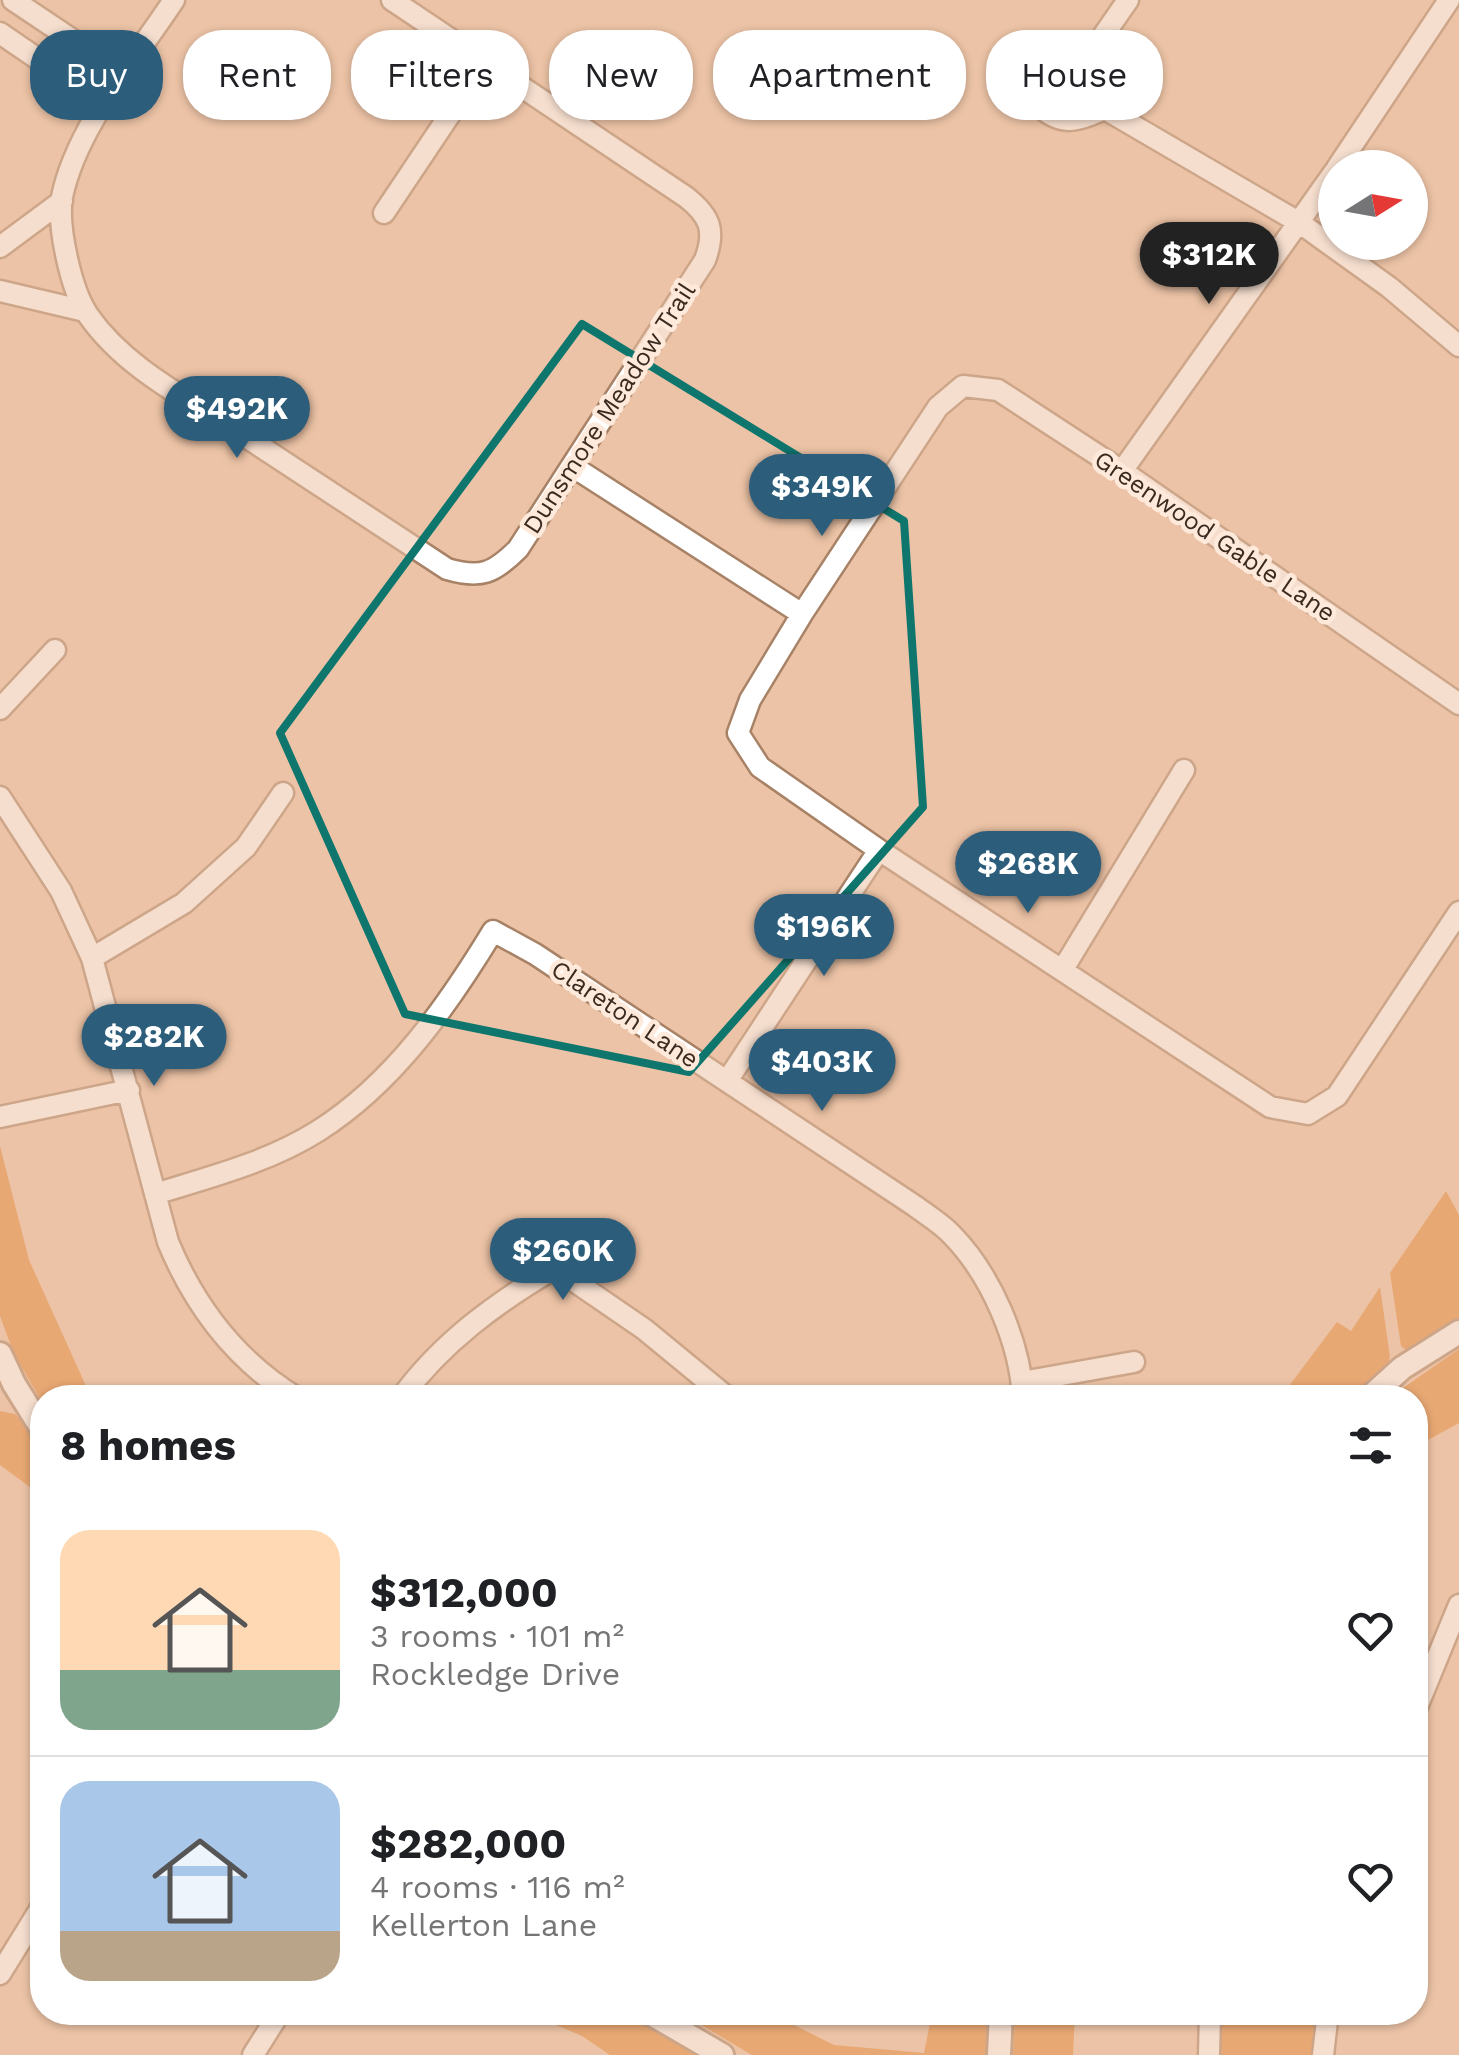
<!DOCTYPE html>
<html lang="en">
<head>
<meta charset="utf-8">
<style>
	:root { --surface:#fff; --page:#f6f6f6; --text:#202124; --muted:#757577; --line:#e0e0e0; --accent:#2c5d7b }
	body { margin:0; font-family:"Work Sans",sans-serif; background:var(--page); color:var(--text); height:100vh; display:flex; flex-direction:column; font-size:38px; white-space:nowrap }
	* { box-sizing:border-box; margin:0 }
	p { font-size:32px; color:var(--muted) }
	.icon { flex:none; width:55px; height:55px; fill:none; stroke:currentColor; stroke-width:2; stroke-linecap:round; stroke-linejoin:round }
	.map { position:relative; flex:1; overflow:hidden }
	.drawer { position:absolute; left:30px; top:1385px; width:1398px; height:640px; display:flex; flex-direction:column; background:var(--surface); border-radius:40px; box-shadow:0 2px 8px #0004 }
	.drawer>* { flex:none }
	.guide { position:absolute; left:30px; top:30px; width:1400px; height:90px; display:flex; gap:20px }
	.needle { width:65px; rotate:79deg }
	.buttons { position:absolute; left:1318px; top:150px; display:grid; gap:20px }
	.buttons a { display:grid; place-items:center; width:110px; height:110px; border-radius:50%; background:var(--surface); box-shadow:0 2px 8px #0004; font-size:50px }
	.price { position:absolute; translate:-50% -85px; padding:0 22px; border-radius:35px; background:var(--accent); color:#fff; font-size:32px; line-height:65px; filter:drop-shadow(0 2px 5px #0008) }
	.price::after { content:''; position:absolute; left:50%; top:60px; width:30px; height:22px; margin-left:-15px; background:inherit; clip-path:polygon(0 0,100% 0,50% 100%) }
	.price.active { background:#222; color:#fff }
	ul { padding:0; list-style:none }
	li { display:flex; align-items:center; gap:30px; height:250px; padding:0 30px }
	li+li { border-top:2px solid var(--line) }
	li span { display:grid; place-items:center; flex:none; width:280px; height:200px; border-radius:30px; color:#555 }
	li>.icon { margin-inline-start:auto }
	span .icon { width:120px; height:120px; fill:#fffc; stroke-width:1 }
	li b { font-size:42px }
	h2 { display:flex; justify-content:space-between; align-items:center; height:120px; padding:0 30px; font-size:42px }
	.pill { padding:0 35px; border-radius:40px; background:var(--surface); box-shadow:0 2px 8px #0004; font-size:35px; line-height:90px }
	.pill.active { background:var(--accent); color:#fff }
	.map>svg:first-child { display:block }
</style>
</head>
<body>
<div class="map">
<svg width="1459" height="2055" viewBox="0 0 1459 2055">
	<rect width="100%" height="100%" fill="#ecc3a6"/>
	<path fill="#e28736" d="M0,1146L29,1260L91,1397L42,1398V1402L14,1354L0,1316Z
		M1446,1191L1459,1215V1318L1407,1351L1401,1346L1390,1273Z
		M1380,1287L1390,1357L1387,1367L1348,1397L1280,1398L1337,1322L1351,1331Z
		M1459,1349V1423L1415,1447V1398L1390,1397Z
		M0,1411L15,1414L42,1444V1496L0,1465Z
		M528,2013H628L695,2055H610L582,2036Z
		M681,2013H770L834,2045L924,2053L932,2013H989L988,2055H752Z
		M1015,2013H1075L1073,2055H1013Z
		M1220,2013H1317L1313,2055H1221Z"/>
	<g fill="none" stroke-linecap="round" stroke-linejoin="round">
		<g stroke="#a78266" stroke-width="25">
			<path id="minor" d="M13,0L125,75
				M174,0C135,59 76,128 62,197C57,226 71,290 88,315C124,367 184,397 237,431C307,477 377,523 447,569C481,579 494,573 518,549L705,260C716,230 710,216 686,197L392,0
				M1128,0L1085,62L1091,87L1105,109L1300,223L1389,287L1459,346
				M0,33L105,105
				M1085,62L1062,66L1043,81L1039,106C1063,128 1078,120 1105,109
				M1337,168L1449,0
				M384,213L485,62
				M0,247L62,201
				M0,291L85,311
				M572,466L802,614
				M1122,471L1335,171
				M1459,704L1122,471L998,390L963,386L938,407L802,614L750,700L738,733L760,767L879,850L1270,1107L1308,1114L1337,1096L1459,912
				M0,709L55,650
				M0,797L61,891L92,958L168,1242C195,1307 236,1361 297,1398
				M92,958L184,903L246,847L283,793
				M1063,969L1184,770
				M727,1081L879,850
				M0,1117L129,1090
				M155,1194C210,1177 269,1162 318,1131C394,1083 448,1005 493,931L535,954L915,1206C927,1215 942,1224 952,1235C991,1275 1020,1342 1023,1398
				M1022,1382L1134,1362
				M401,1398C442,1342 496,1303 555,1268L644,1329L728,1398
				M1415,1712L1459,1605
				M0,1974L42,1906
				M253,2055L280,2012
				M1209,2055L1210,2012
				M1323,2055L1328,2012"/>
		</g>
		<g stroke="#a78266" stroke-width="28">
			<path id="tertiary" d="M0,1354L14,1384L42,1429
				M1369,1398L1402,1368L1459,1332
				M648,2012L722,2055
				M999,2055L1001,2012"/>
		</g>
		<use href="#minor" stroke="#fff" stroke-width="20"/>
		<use href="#tertiary" stroke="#fff" stroke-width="22"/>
	</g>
	<path d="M0 0H1459V2055H0ZM582,324L904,521L923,807L689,1072L405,1014L280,733Z" fill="#ecc3a6" fill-opacity=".55" fill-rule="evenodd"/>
	<path fill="none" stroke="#0f766e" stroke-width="8" stroke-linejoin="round" d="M582,324L904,521L923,807L689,1072L405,1014L280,733Z"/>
	<g text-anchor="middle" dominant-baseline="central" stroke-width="9" stroke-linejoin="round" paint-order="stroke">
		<g font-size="25" fill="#3a2a1f" stroke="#fee9da">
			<text transform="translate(609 408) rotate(-57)">Dunsmore Meadow Trail</text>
			<text transform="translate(1215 536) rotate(34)">Greenwood Gable Lane</text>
			<text transform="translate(625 1014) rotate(34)">Clareton Lane</text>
		</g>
	</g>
</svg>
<div class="buttons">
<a><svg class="needle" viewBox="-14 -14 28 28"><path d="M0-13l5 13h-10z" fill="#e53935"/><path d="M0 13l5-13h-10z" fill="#757577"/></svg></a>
</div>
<b class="price active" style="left:1209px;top:307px">$312K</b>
<b class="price" style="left:237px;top:461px">$492K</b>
<b class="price" style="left:822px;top:539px">$349K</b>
<b class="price" style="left:1028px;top:916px">$268K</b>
<b class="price" style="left:824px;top:979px">$196K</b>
<b class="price" style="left:154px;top:1089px">$282K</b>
<b class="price" style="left:822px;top:1114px">$403K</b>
<b class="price" style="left:563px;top:1303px">$260K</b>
<div class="guide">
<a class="pill active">Buy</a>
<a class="pill">Rent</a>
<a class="pill">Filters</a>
<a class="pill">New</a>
<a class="pill">Apartment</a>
<a class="pill">House</a>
</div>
<section class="drawer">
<h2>8 homes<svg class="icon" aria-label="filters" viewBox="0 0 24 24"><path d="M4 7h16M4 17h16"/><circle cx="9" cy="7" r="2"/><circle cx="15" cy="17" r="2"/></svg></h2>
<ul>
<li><span style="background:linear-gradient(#ffd9b3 70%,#7fa58c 0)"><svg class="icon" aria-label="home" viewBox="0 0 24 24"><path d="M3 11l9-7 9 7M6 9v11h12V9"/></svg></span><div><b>$312,000</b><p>3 rooms · 101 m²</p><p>Rockledge Drive</p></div><svg class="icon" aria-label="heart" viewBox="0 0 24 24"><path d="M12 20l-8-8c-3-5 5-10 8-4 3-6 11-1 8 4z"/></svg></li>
<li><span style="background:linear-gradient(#a9c7e8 75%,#b9a48a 0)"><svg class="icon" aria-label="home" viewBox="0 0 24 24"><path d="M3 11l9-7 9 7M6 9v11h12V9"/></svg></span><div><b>$282,000</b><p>4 rooms · 116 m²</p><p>Kellerton Lane</p></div><svg class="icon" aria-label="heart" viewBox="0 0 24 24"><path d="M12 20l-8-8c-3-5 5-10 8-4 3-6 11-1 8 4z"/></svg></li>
</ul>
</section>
</div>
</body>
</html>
